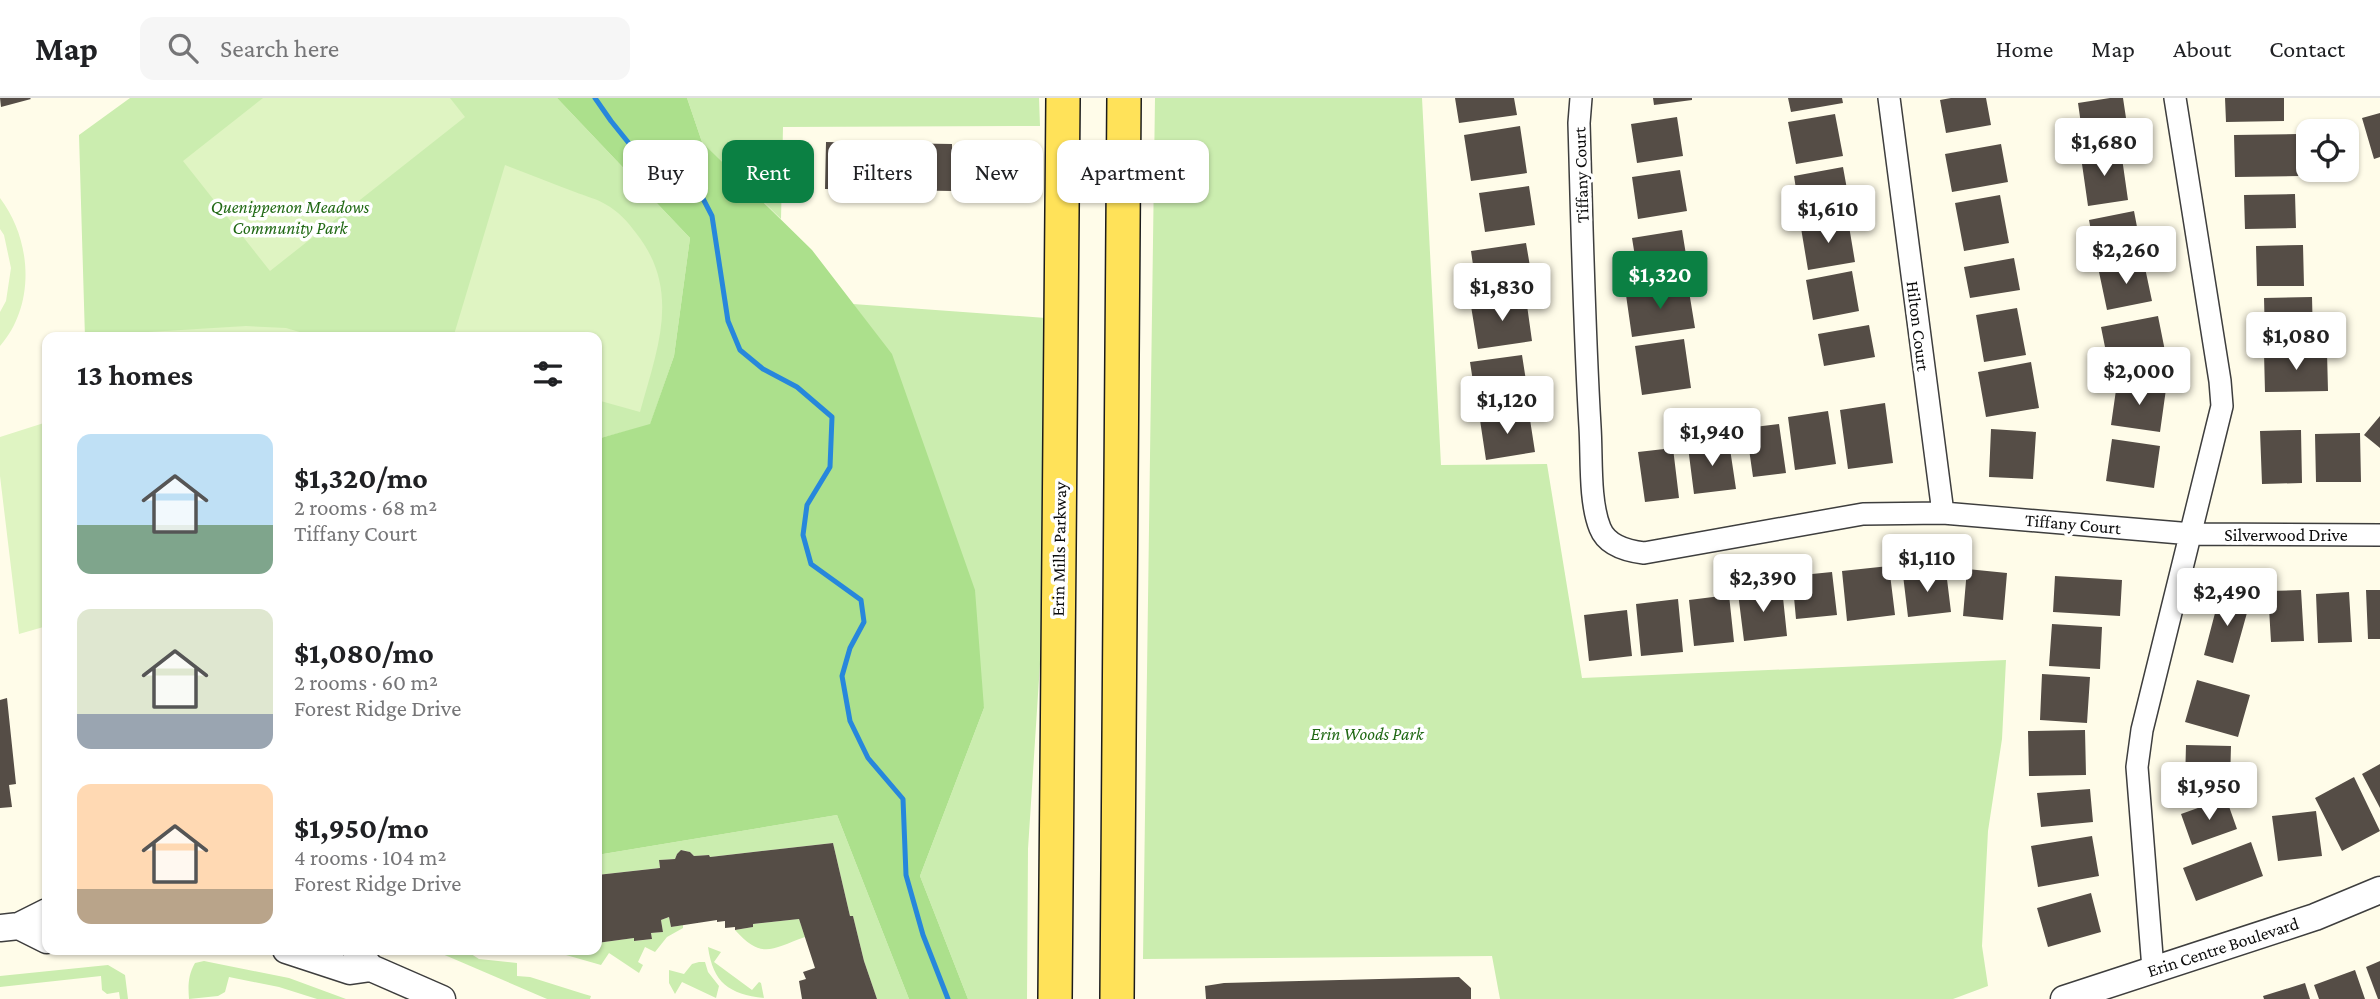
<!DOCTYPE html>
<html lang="en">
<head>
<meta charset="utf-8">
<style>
	:root { --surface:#fff; --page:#f6f6f6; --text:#202124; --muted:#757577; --line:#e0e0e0; --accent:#0b8043 }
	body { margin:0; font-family:"Crimson Pro",serif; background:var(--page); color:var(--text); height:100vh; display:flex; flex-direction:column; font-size:26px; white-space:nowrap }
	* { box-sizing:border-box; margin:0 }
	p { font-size:23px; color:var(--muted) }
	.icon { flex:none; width:38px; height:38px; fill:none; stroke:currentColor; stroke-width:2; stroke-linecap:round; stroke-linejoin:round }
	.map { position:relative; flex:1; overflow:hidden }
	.details { position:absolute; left:42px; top:234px; width:560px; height:623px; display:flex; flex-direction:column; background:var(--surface); border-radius:14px; box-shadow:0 2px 5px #0004 }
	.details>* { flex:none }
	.top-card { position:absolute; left:623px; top:42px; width:665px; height:63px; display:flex; gap:14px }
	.fabs { position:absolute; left:2296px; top:21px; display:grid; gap:14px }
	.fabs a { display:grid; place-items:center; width:63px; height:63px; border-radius:14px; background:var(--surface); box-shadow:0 2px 5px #0004; font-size:35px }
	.price { position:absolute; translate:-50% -60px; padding:0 16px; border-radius:7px; background:#fff; color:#222; font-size:23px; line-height:46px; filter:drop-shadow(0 2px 4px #0008) }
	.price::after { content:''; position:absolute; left:50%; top:42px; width:21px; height:16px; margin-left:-10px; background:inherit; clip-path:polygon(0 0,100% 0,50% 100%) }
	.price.active { background:var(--accent); color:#fff }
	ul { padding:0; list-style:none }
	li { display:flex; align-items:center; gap:21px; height:175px; padding:0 35px }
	li span { display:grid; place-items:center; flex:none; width:196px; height:140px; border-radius:14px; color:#555 }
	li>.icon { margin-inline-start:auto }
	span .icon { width:84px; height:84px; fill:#fffc; stroke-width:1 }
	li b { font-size:30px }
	h2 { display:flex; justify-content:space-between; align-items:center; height:84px; padding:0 35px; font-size:30px }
	.tag { padding:0 24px; border-radius:14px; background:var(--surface); box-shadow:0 2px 5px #0004; font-size:24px; line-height:63px }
	.tag.active { background:var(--accent); color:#fff }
	header { display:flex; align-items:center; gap:42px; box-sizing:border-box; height:98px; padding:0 35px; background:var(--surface); border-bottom:2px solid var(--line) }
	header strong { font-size:33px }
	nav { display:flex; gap:38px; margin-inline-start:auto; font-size:24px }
	.search { width:490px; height:63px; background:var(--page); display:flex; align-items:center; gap:18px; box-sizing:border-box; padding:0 24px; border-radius:14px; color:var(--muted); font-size:26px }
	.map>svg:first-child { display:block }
</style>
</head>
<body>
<header>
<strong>Map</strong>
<div class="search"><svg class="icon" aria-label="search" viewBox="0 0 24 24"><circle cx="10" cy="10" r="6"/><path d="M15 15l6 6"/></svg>Search here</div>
<nav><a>Home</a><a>Map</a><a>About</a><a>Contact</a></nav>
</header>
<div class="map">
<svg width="2380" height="901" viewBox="0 0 2380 901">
	<rect width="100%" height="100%" fill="#fffce9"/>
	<path fill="#cbedaf" d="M130,0H557L690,140L674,258L650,327L597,341V240H85L79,37Z
		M687,0H1039L1040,28L783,29L781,121L702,44Z
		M1155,0H1422L1441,367L1547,366L1582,580L2006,562L2002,641L1988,733L1982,848L1988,888L1953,901H1500L1492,858L1143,861Z
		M853,206L1046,220L1044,504L1028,751L1027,901H968L920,778L984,610L881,243Z
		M837,717L909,901H877L864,863L853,818H850L833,745L710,759L709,757L694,758L690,754L682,752L677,756L675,761L659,762L660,770L597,777V757Z
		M669,819L671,829L683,827V830L667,839L655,854L645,849L638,864L643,867L639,875L609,855L601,867L566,857V852H597V845L634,840L635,843L652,841L651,835L663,834L661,822Z
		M799,821L805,839C771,851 762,862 735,832L753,829V826Z
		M708,849L721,854L714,864L752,892L759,884L761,885L764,900C729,896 713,885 708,849Z
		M433,852H465L479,861L517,865V878L530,879L584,896L591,898L590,901H547Z
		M204,863L289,880L346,901H317L279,889L229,879L225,894L218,898L189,901C188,888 188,877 195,865Z
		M699,864H705L708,874L719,888L716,900L682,884L675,896L669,885V872L684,876L692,866Z
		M108,867L125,877L128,901H120L119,894L107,896L102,892L101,878L0,889V878Z"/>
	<path fill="#ace08c" d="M557,0H687L702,44L812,152L892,256L975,492L984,610L920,778L968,901H909L837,717L597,757V341L650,326L674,258L690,140Z"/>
	<path fill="#dff4c2" d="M263,0H450L465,19L270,173L183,63Z
		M505,67C529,76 552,85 575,94C585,98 597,101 605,106C618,113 628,124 636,135C682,193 657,251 640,314L597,302V240H453Z
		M0,100C32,142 36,207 0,248V214L6,203L11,170L4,137L0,131Z
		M246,228L286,230L320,240H133L132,235Z
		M47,324V528L19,536L0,378V339Z"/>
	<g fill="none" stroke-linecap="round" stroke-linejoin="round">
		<path stroke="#2787dc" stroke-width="5" d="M595,0L611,23L640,59L698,91L712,118L728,223L740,252L763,271L797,289L832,319L830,369L807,407L803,437L811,466L861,502L864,524L850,550L842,578L850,623L868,660L903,701L906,777L923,837L948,901"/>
	</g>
	<path fill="#554d46" d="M0,0H30L31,1L1,9Z
		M1455,0H1514L1517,17L1459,25Z
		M1653,0H1692V2L1654,7Z
		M1788,0H1842L1843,5L1791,14Z
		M1951,0H1986L1991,27L1946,35L1940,2Z
		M2110,0H2123L2129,40L2084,47L2078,5Z
		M2225,0H2284V23L2226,24Z
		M2380,15V59L2374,61L2362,20Z
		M1835,16L1843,58L1796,66L1788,24Z
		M1677,19L1683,58L1637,65L1631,26Z
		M1520,28L1527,75L1471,83L1464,37Z
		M2298,36L2299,78L2235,79L2234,37Z
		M826,44L952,46V93L825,91Z
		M2001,46L2008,84L1952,94L1945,56Z
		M2121,53L2128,102L2088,108L2081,59Z
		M1843,69L1850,108L1800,117L1794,78Z
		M1680,72L1687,113L1638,121L1632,79Z
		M1529,88L1535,127L1485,134L1479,95Z
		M2295,96L2296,130L2245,131L2244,97Z
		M2000,97L2009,145L1964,153L1955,105Z
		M2134,113L2141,150L2096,159L2089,122Z
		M1848,122L1855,164L1808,172L1801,130Z
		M1682,132L1688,169L1638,177L1632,140Z
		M1526,145L1533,186L1477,195L1471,153Z
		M2303,147L2304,188H2257L2256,148Z
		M2014,160L2020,192L1970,200L1964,169Z
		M2144,165L2152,203L2107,212L2099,174Z
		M1852,173L1859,213L1813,222L1806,182Z
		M1688,187L1695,230L1632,239L1626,197Z
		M2312,199L2313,240L2265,241L2264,200Z
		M1526,200L1532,243L1478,251L1471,208Z
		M2017,210L2026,257L1984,264L1976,217Z
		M2158,218L2166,258L2109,269L2101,229Z
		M1869,227L1875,259L1824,268L1818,236Z
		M1684,241L1691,290L1642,297L1635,248Z
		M2327,254L2328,293L2265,294L2264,255Z
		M1522,257L1529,302L1477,310L1470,264Z
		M2031,264L2039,310L1986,319L1978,274Z
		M2117,285L2166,291L2160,334L2111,327Z
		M1885,305L1893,365L1848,371L1840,312Z
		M1828,313L1836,366L1795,372L1788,319Z
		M1529,315L1535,354L1486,362L1480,322Z
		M2380,318V350L2364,337Z
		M1779,326L1786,375L1753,379L1746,330Z
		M1991,331L2036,334L2033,381L1989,379Z
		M2301,332L2302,385L2262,386L2260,333Z
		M2360,335L2361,384H2316L2315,336Z
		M2112,341L2160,348L2154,390L2106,383Z
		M1729,344L1736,391L1694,396L1688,349Z
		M1673,350L1679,400L1645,404L1638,354Z
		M1889,468L1895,517L1847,523L1842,473Z
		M1967,471L2007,475L2003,522L1963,518Z
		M1946,473L1951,514L1908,519L1903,477Z
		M1832,474L1837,517L1796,521L1792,478Z
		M2055,478L2122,482L2120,518L2053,514Z
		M1782,490L1787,538L1744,543L1738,495Z
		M2301,492L2304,543L2271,544L2268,493Z
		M2366,492H2380V541H2368Z
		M2349,494L2352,544L2318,545L2316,496Z
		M2220,496L2250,504L2233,565L2204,557Z
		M1729,497L1734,544L1694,548L1689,502Z
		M1678,501L1683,554L1641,558L1636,506Z
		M1627,512L1632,558L1589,563L1584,517Z
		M2052,526L2102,529L2100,571L2049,568Z
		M2042,576L2090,579L2087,625L2040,622Z
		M2197,582L2250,597L2238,639L2185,624Z
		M7,600L16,686L9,687L12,709L0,710V602Z
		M2085,632L2086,677L2029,678L2028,633Z
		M2186,647L2231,648L2230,685L2185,684Z
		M2380,666V710L2362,676Z
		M2354,679L2380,733L2342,753L2315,700Z
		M2090,691L2093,724L2041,729L2037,695Z
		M2226,700L2237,731L2192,747L2181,716Z
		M2316,713L2322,758L2278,763L2272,718Z
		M2092,738L2099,778L2038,789L2031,748Z
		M2251,744L2263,778L2196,803L2183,770Z
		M833,745L850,818H853L864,863L877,901H802L799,883L806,881L803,874L815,870L799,821L753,826V829L735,832V829L725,830V823L717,824V822L671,829L669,819L661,822L663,834L651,835L652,841L634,843V840L597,845V777L660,770L659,762L675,761L677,756L681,752L690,754L694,758L709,757L710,759Z
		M2091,795L2101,834L2048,849L2037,810Z
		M2380,863V901H2378L2366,869Z
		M2355,872L2365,901H2319L2314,887Z
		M1459,879L1471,890V901H1206L1205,888L1224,885Z
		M2305,885L2310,901H2264L2263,898Z"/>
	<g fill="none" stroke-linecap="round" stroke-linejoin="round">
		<g stroke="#3e3e3e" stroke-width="24">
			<path id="minor" d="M1581,0L1579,25C1582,126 1584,228 1590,329C1592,359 1589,403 1600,430C1607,448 1627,453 1644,455L1863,416L1943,415L2192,436L2380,437
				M1889,0L1943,415
				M2153,871L2137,669L2142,632L2222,308L2220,283L2175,0"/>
		</g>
		<g stroke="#3e3e3e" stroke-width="29">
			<path id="tertiary" d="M19,828L47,842
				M0,830L19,828L47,814
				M286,852L350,873L371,870
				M356,852L371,870L442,901
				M2064,901L2315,819L2380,792"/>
		</g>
		<g stroke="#1c1c1c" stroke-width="36">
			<path id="primary" d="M1055,901L1063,0
				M1117,901L1124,0"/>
		</g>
		<use href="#minor" stroke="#fff" stroke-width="21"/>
		<use href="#tertiary" stroke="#fff" stroke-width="26"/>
		<use href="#primary" stroke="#ffe259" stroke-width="33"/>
	</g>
	<g text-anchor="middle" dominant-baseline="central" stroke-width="7" stroke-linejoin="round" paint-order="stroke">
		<g font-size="18" fill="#0b0b0b" stroke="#fff">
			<text transform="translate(1581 77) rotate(-92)">Tiffany Court</text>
			<text transform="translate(1918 228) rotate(83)">Hilton Court</text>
			<text transform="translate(2073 426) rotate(5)">Tiffany Court</text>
			<text x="2286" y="437">Silverwood Drive</text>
			<text transform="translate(1059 451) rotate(-89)">Erin Mills Parkway</text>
			<text transform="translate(2223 849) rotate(-18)">Erin Centre Boulevard</text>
		</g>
		<g font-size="18" font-style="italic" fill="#216915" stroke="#fff">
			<text x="290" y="109">Quenippenon Meadows<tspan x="290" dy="21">Community Park</tspan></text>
			<text x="1367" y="636">Erin Woods Park</text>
		</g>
	</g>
</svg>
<div class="fabs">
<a><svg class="icon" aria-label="locate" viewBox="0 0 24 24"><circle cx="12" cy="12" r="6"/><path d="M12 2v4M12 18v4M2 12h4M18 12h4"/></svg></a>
</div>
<b class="price" style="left:2104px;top:80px">$1,680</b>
<b class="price" style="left:1828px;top:147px">$1,610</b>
<b class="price" style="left:2126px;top:188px">$2,260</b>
<b class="price active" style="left:1660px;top:213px">$1,320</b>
<b class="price" style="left:1502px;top:225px">$1,830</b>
<b class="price" style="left:2296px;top:274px">$1,080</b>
<b class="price" style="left:2139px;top:309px">$2,000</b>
<b class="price" style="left:1507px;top:338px">$1,120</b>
<b class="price" style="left:1712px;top:370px">$1,940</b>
<b class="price" style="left:1927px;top:496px">$1,110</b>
<b class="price" style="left:1763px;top:516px">$2,390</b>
<b class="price" style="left:2227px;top:530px">$2,490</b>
<b class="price" style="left:2209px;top:724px">$1,950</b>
<div class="top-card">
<a class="tag">Buy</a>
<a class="tag active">Rent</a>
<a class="tag">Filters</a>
<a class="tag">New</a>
<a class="tag">Apartment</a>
</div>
<section class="details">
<h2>13 homes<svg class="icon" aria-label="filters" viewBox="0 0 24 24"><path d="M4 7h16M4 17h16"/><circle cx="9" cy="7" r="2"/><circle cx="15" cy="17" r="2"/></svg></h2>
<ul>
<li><span style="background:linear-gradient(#bfe0f5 65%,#7fa58c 0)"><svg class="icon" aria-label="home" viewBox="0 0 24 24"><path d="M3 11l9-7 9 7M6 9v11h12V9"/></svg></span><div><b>$1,320/mo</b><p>2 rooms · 68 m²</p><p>Tiffany Court</p></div></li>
<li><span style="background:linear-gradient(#dfe7d0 75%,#9aa5b1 0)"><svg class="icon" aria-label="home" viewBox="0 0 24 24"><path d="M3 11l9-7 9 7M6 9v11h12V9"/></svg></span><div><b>$1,080/mo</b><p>2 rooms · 60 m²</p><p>Forest Ridge Drive</p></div></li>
<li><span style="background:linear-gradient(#ffd9b3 75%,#b9a48a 0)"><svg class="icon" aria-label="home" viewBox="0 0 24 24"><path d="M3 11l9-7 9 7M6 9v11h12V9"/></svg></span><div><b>$1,950/mo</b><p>4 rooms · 104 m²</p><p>Forest Ridge Drive</p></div></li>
</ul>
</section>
</div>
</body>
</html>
